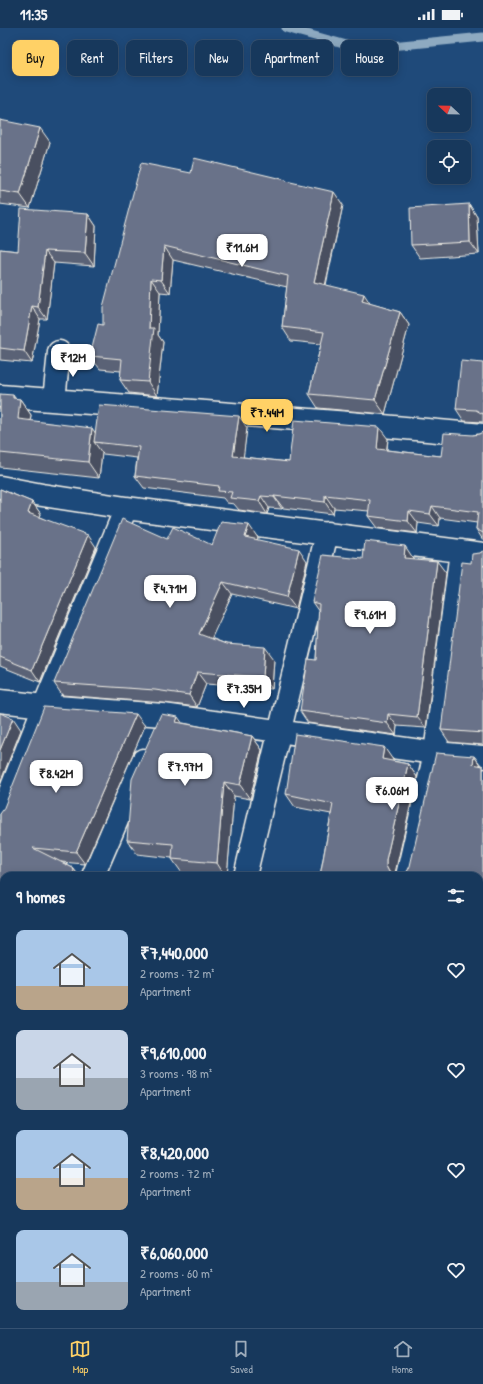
<!DOCTYPE html>
<html lang="en">
<head>
<meta charset="utf-8">
<style>
	:root { --surface:#17385c; --page:#203f62; --text:#f1f3f6; --muted:#9eacbb; --line:#365272; --accent:#ffd166 }
	body { margin:0; font-family:"Patrick Hand",sans-serif; background:var(--page); color:var(--text); height:100vh; display:flex; flex-direction:column; font-size:15px; white-space:nowrap }
	* { box-sizing:border-box; margin:0 }
	p { font-size:13px; color:var(--muted) }
	.icon { flex:none; width:22px; height:22px; fill:none; stroke:currentColor; stroke-width:2; stroke-linecap:round; stroke-linejoin:round }
	.map { position:relative; flex:1; overflow:hidden }
	.sheet { position:absolute; left:0px; top:844px; width:483px; height:456px; display:flex; flex-direction:column; background:var(--surface); border-radius:12px 12px 0 0; box-shadow:0 2px 10px #0003,0 0 0 1px var(--line) }
	.sheet>* { flex:none }
	.guide { position:absolute; left:12px; top:12px; width:459px; height:36px; display:flex; gap:8px }
	.needle { width:26px; rotate:292deg }
	.buttons { position:absolute; left:427px; top:60px; display:grid; gap:8px }
	.buttons a { display:grid; place-items:center; width:44px; height:44px; border-radius:8px; background:var(--surface); box-shadow:0 2px 10px #0003,0 0 0 1px var(--line); font-size:20px }
	.price { position:absolute; translate:-50% -34px; padding:0 9px; border-radius:8px; background:#fff; color:#222; font-size:13px; line-height:26px; filter:drop-shadow(0 1px 2px #0008) }
	.price::after { content:''; position:absolute; left:50%; top:24px; width:12px; height:9px; margin-left:-6px; background:inherit; clip-path:polygon(0 0,100% 0,50% 100%) }
	.price.on { background:var(--accent); color:#111 }
	ul { padding:0; list-style:none }
	li { display:flex; align-items:center; gap:12px; height:100px; padding:0 16px }
	li span { display:grid; place-items:center; flex:none; width:112px; height:80px; border-radius:8px; color:#555 }
	li>.icon { margin-inline-start:auto }
	span .icon { width:48px; height:48px; fill:#fffc; stroke-width:1 }
	li b { font-size:17px }
	h2 { display:flex; justify-content:space-between; align-items:center; height:48px; padding:0 16px; font-size:17px }
	.chip { padding:0 14px; border-radius:8px; background:var(--surface); box-shadow:0 2px 10px #0003,0 0 0 1px var(--line); font-size:14px; line-height:36px }
	.chip.on { background:var(--accent); color:#111 }
	.status { display:flex; justify-content:space-between; align-items:center; height:28px; padding:0 20px; background:var(--surface); direction:ltr }
	.status svg { height:11px; fill:currentColor }
	.dock { display:flex; justify-content:space-around; align-items:center; height:56px; border-top:1px solid var(--line); background:var(--surface); font-size:11px; color:var(--muted) }
	.dock a { display:grid; justify-items:center; gap:2px }
	.dock .on { color:var(--accent) }
	.map>svg:first-child { display:block }
</style>
</head>
<body>
<div class="status"><b>11:35</b><svg viewBox="0 0 49 12"><path d="M0 12V9h3v3zM5 12V6h3v6zM10 12V3h3v9zM15 12V0h3v12zM26 1h20v11H26zM47 4h2v5h-2z"/></svg></div>
<div class="map">
<svg width="483" height="1300" viewBox="0 0 483 1300">
	<rect width="100%" height="100%" fill="#1f4a7a"/>
	<filter id="ink" filterUnits="userSpaceOnUse"><feTurbulence type="fractalNoise" baseFrequency=".025" numOctaves="2"/><feDisplacementMap in="SourceGraphic" scale="8" xChannelSelector="R" yChannelSelector="G"/><feConvolveMatrix kernelMatrix="1 2 1 2 8 2 1 2 1" color-interpolation-filters="sRGB"/></filter>
	<g filter="url(#ink)">
		<g fill="none" stroke-linecap="round" stroke-linejoin="round">
			<path stroke="#8eaac1" stroke-width="9" d="M286,0L361,21L483,9"/>
			<g stroke="#f4f1e8" stroke-width="15">
				<path id="lane" d="M479,1206L483,1194
					M445,1300L447,1296"/>
			</g>
			<g stroke="#f4f1e8" stroke-width="25">
				<path id="street" d="M0,368L349,395L483,407
					M54,372L59,324
					M0,459L42,467L126,480L483,526
					M0,673L44,678L163,687L435,725L483,729
					M0,789L44,678L126,480
					M93,848L143,732
					M245,848L327,505
					M407,848L435,725L461,523
					M0,1134L4,1135
					M406,1296L418,1300"/>
			</g>
			<use href="#lane" stroke="#1f4a7a" stroke-width="12"/>
			<use href="#street" stroke="#1f4a7a" stroke-width="22"/>
		</g>
		<path fill="#5a6276" stroke="#f4f1e8" d="M0,92L50,114L30,180L0,176Z
			M191,145L288,154L343,177L326,257L371,276L400,284L409,297L385,386L318,380L309,366L321,316L291,313L282,299L287,259L173,232L170,265L160,264L158,307L163,314L157,368L129,365L120,352L121,343L100,341L90,328L103,297Z
			M469,176L477,189L479,226L420,230L411,217Z
			M88,186L96,198L94,238L54,235L47,291H40L32,335L0,332V221L18,223Z
			M483,335V394L464,393L456,381Z
			M0,366L16,371H20L31,387L30,393L95,405L247,400L243,429L289,434L388,411L387,422L441,428L473,407L479,406L483,404V512L476,501L477,495L440,490L439,498L418,495L417,505L377,500L368,488L369,483L334,480L333,486L283,480L282,481L269,480L267,486L239,482L234,476L227,475L223,470L144,460L135,448L137,430L103,426L102,425L99,450L0,439Z
			M0,461L32,474L41,486L40,489L96,519L40,654L0,638Z
			M258,510L257,512L307,533L296,581L232,566L211,610L226,616L274,631L272,661L206,656L197,679L164,675L62,667L54,655L167,511L212,517Z
			M483,523V717L449,714L441,702L471,535L480,525Z
			M413,530V531L446,545L426,700L397,698L396,707L308,695L300,683L316,632L319,584L312,574L363,531Z
			M183,695L252,708L262,722L250,771L234,768L227,848H210L182,845L172,831V830L137,826L127,812Z
			M145,698L85,836L61,834L73,840L79,848H4V1032L0,1041V786Z
			M474,728L481,737L483,738V942L479,940V848H320L331,786L295,779L286,766L393,732V733L408,736L417,749L395,845V847H401L407,844Z
			M479,1055L483,1057V1176L479,1187Z
			M0,1060L4,1061V1110L0,1108Z"/>
		<path fill="#4a5060" stroke="#f4f1e8" d="M40,100L50,114L30,180L20,166Z
			M334,164L343,177L323,267L314,254Z
			M469,176L477,189L479,226L470,214Z
			M88,186L96,198L94,238L85,225Z
			M164,218L173,232L170,265L161,252Z
			M45,223L54,235L47,291L38,279Z
			M151,251L160,264L158,307L163,314L157,368L148,354L149,300Z
			M364,266L373,280L362,273Z
			M32,278L40,291L32,335L24,323Z
			M400,284L409,297L385,386L375,372Z
			M13,367L19,376L20,371L31,387L28,407L18,391L13,370Z
			M239,388L247,400L242,440L233,428Z
			M379,399L388,411L385,433L377,421Z
			M92,400L102,415L94,414L102,425L99,450L88,434Z
			M325,467L334,480L333,486L325,474Z
			M261,468L269,480L267,486L259,473Z
			M274,468L283,480L282,481L274,469Z
			M32,474L41,486L36,497L28,485Z
			M432,478L440,490L439,498L430,486Z
			M409,483L418,495L417,505L408,493Z
			M249,497L258,510L253,521L245,509Z
			M88,507L96,519L40,654L32,642Z
			M405,518L413,530L412,542L404,530Z
			M299,521L307,533L296,581L287,569Z
			M437,533L446,545L426,700L417,689Z
			M223,554L232,566L208,618L199,606Z
			M265,619L274,631L272,661L263,649Z
			M197,644L206,656L197,679L189,667Z
			M136,686L145,698L85,836L76,824Z
			M388,686L397,698L396,707L387,695Z
			M178,689L188,703L176,694Z
			M13,690L21,702L0,755V722Z
			M252,708L262,722L250,771L240,757Z
			M384,719L393,732L392,744L382,731Z
			M474,728L483,741L473,736Z
			M408,736L417,749L395,845V848L389,844L386,838V832Z
			M224,754L234,768L227,848H225L217,835Z
			M73,840L79,848H72Z
			M4,982V1032L0,1041V991Z
			M479,1163L483,1169V1176L479,1187Z"/>
		<path fill="#697289" stroke="#f4f1e8" d="M0,92L40,100L20,166L0,163Z
			M194,130L286,152V153L334,164L314,254L364,266L362,273L400,284L375,372L309,366L324,304L282,299L288,248L164,218L161,252L151,251L149,300H154L148,354L120,352L122,331L90,328L98,296L103,297V279L141,135L191,145Z
			M469,176L470,214L411,217L410,180Z
			M21,181L88,186L85,225L45,223L38,279L32,278L24,323L0,320V221L18,223Z
			M461,333L483,335V386L481,385L476,382L456,381Z
			M0,366L13,367V370L20,371L18,391L92,400L88,434L0,425Z
			M99,377L239,388L233,428L289,434L294,392L379,399L377,421L441,428L444,405L473,407L479,406L483,404V505L476,501L478,484L432,478L430,486L409,483L408,493L368,488L370,472L325,467V474L274,468V469L261,468L259,473L230,470L232,464L218,463L219,458L135,448L139,419L94,414Z
			M0,461L32,474L28,485L88,507L32,642L0,629Z
			M122,491L167,511L173,499L212,517L221,494L249,497L245,509L299,521L287,569L223,554L199,606L226,616L265,619L263,649L197,644L189,667L155,662L54,655Z
			M365,513L405,518L404,530L437,533L417,689L388,686L387,695L300,683L308,631L316,632L319,576L312,574L323,527L363,531Z
			M483,523V705L441,702L462,534L471,535L472,526L480,525Z
			M44,679L136,686L76,824L33,820L73,840L74,843L72,848H4V982L0,991V786L3,782Z
			M0,685L13,690L0,722Z
			M161,686L178,689L176,694L252,708L240,757L224,754L217,835L172,831L173,816L127,812L132,751Z
			M295,706L384,719L382,731L408,736L386,832V838L389,844L395,847H401L407,844L410,838L436,725L474,728L473,736L483,738V932L479,930V848H320L333,776L286,766Z
			M0,996L4,998V1002L0,1010Z
			M479,1055L483,1057V1159L479,1158Z
			M0,1060L4,1061V1099L0,1097Z"/>
	</g>
</svg>
<div class="buttons">
<a><svg class="needle" viewBox="-14 -14 28 28"><path d="M0-13l5 13h-10z" fill="#e53935"/><path d="M0 13l5-13h-10z" fill="#9eacbb"/></svg></a>
<a><svg class="icon" aria-label="locate" viewBox="0 0 24 24"><circle cx="12" cy="12" r="6"/><path d="M12 2v4M12 18v4M2 12h4M18 12h4"/></svg></a>
</div>
<b class="price" style="left:242px;top:240px">₹11.6M</b>
<b class="price" style="left:73px;top:350px">₹12M</b>
<b class="price on" style="left:267px;top:405px">₹7.44M</b>
<b class="price" style="left:170px;top:581px">₹4.71M</b>
<b class="price" style="left:370px;top:607px">₹9.61M</b>
<b class="price" style="left:244px;top:681px">₹7.35M</b>
<b class="price" style="left:185px;top:759px">₹7.97M</b>
<b class="price" style="left:56px;top:766px">₹8.42M</b>
<b class="price" style="left:392px;top:783px">₹6.06M</b>
<div class="guide">
<a class="chip on">Buy</a>
<a class="chip">Rent</a>
<a class="chip">Filters</a>
<a class="chip">New</a>
<a class="chip">Apartment</a>
<a class="chip">House</a>
</div>
<section class="sheet">
<h2>9 homes<svg class="icon" aria-label="filters" viewBox="0 0 24 24"><path d="M4 7h16M4 17h16"/><circle cx="9" cy="7" r="2"/><circle cx="15" cy="17" r="2"/></svg></h2>
<ul>
<li><span style="background:linear-gradient(#a9c7e8 70%,#b9a48a 0)"><svg class="icon" aria-label="home" viewBox="0 0 24 24"><path d="M3 11l9-7 9 7M6 9v11h12V9"/></svg></span><div><b>₹7,440,000</b><p>2 rooms · 72 m²</p><p>Apartment</p></div><svg class="icon" aria-label="heart" viewBox="0 0 24 24"><path d="M12 20l-8-8c-3-5 5-10 8-4 3-6 11-1 8 4z"/></svg></li>
<li><span style="background:linear-gradient(#c9d6e8 60%,#9aa5b1 0)"><svg class="icon" aria-label="home" viewBox="0 0 24 24"><path d="M3 11l9-7 9 7M6 9v11h12V9"/></svg></span><div><b>₹9,610,000</b><p>3 rooms · 98 m²</p><p>Apartment</p></div><svg class="icon" aria-label="heart" viewBox="0 0 24 24"><path d="M12 20l-8-8c-3-5 5-10 8-4 3-6 11-1 8 4z"/></svg></li>
<li><span style="background:linear-gradient(#a9c7e8 60%,#b9a48a 0)"><svg class="icon" aria-label="home" viewBox="0 0 24 24"><path d="M3 11l9-7 9 7M6 9v11h12V9"/></svg></span><div><b>₹8,420,000</b><p>2 rooms · 72 m²</p><p>Apartment</p></div><svg class="icon" aria-label="heart" viewBox="0 0 24 24"><path d="M12 20l-8-8c-3-5 5-10 8-4 3-6 11-1 8 4z"/></svg></li>
<li><span style="background:linear-gradient(#a9c7e8 65%,#9aa5b1 0)"><svg class="icon" aria-label="home" viewBox="0 0 24 24"><path d="M3 11l9-7 9 7M6 9v11h12V9"/></svg></span><div><b>₹6,060,000</b><p>2 rooms · 60 m²</p><p>Apartment</p></div><svg class="icon" aria-label="heart" viewBox="0 0 24 24"><path d="M12 20l-8-8c-3-5 5-10 8-4 3-6 11-1 8 4z"/></svg></li>
</ul>
</section>
</div>
<nav class="dock">
<a class="on"><svg class="icon" aria-label="map" viewBox="0 0 24 24"><path d="M3 6l6-2 6 2 6-2v14l-6 2-6-2-6 2zM9 4v14M15 6v14"/></svg>Map</a>
<a><svg class="icon" aria-label="saved" viewBox="0 0 24 24"><path d="M7 4h10v16l-5-4-5 4z"/></svg>Saved</a>
<a><svg class="icon" aria-label="home" viewBox="0 0 24 24"><path d="M3 11l9-7 9 7M6 9v11h12V9"/></svg>Home</a>
</nav>
</body>
</html>
